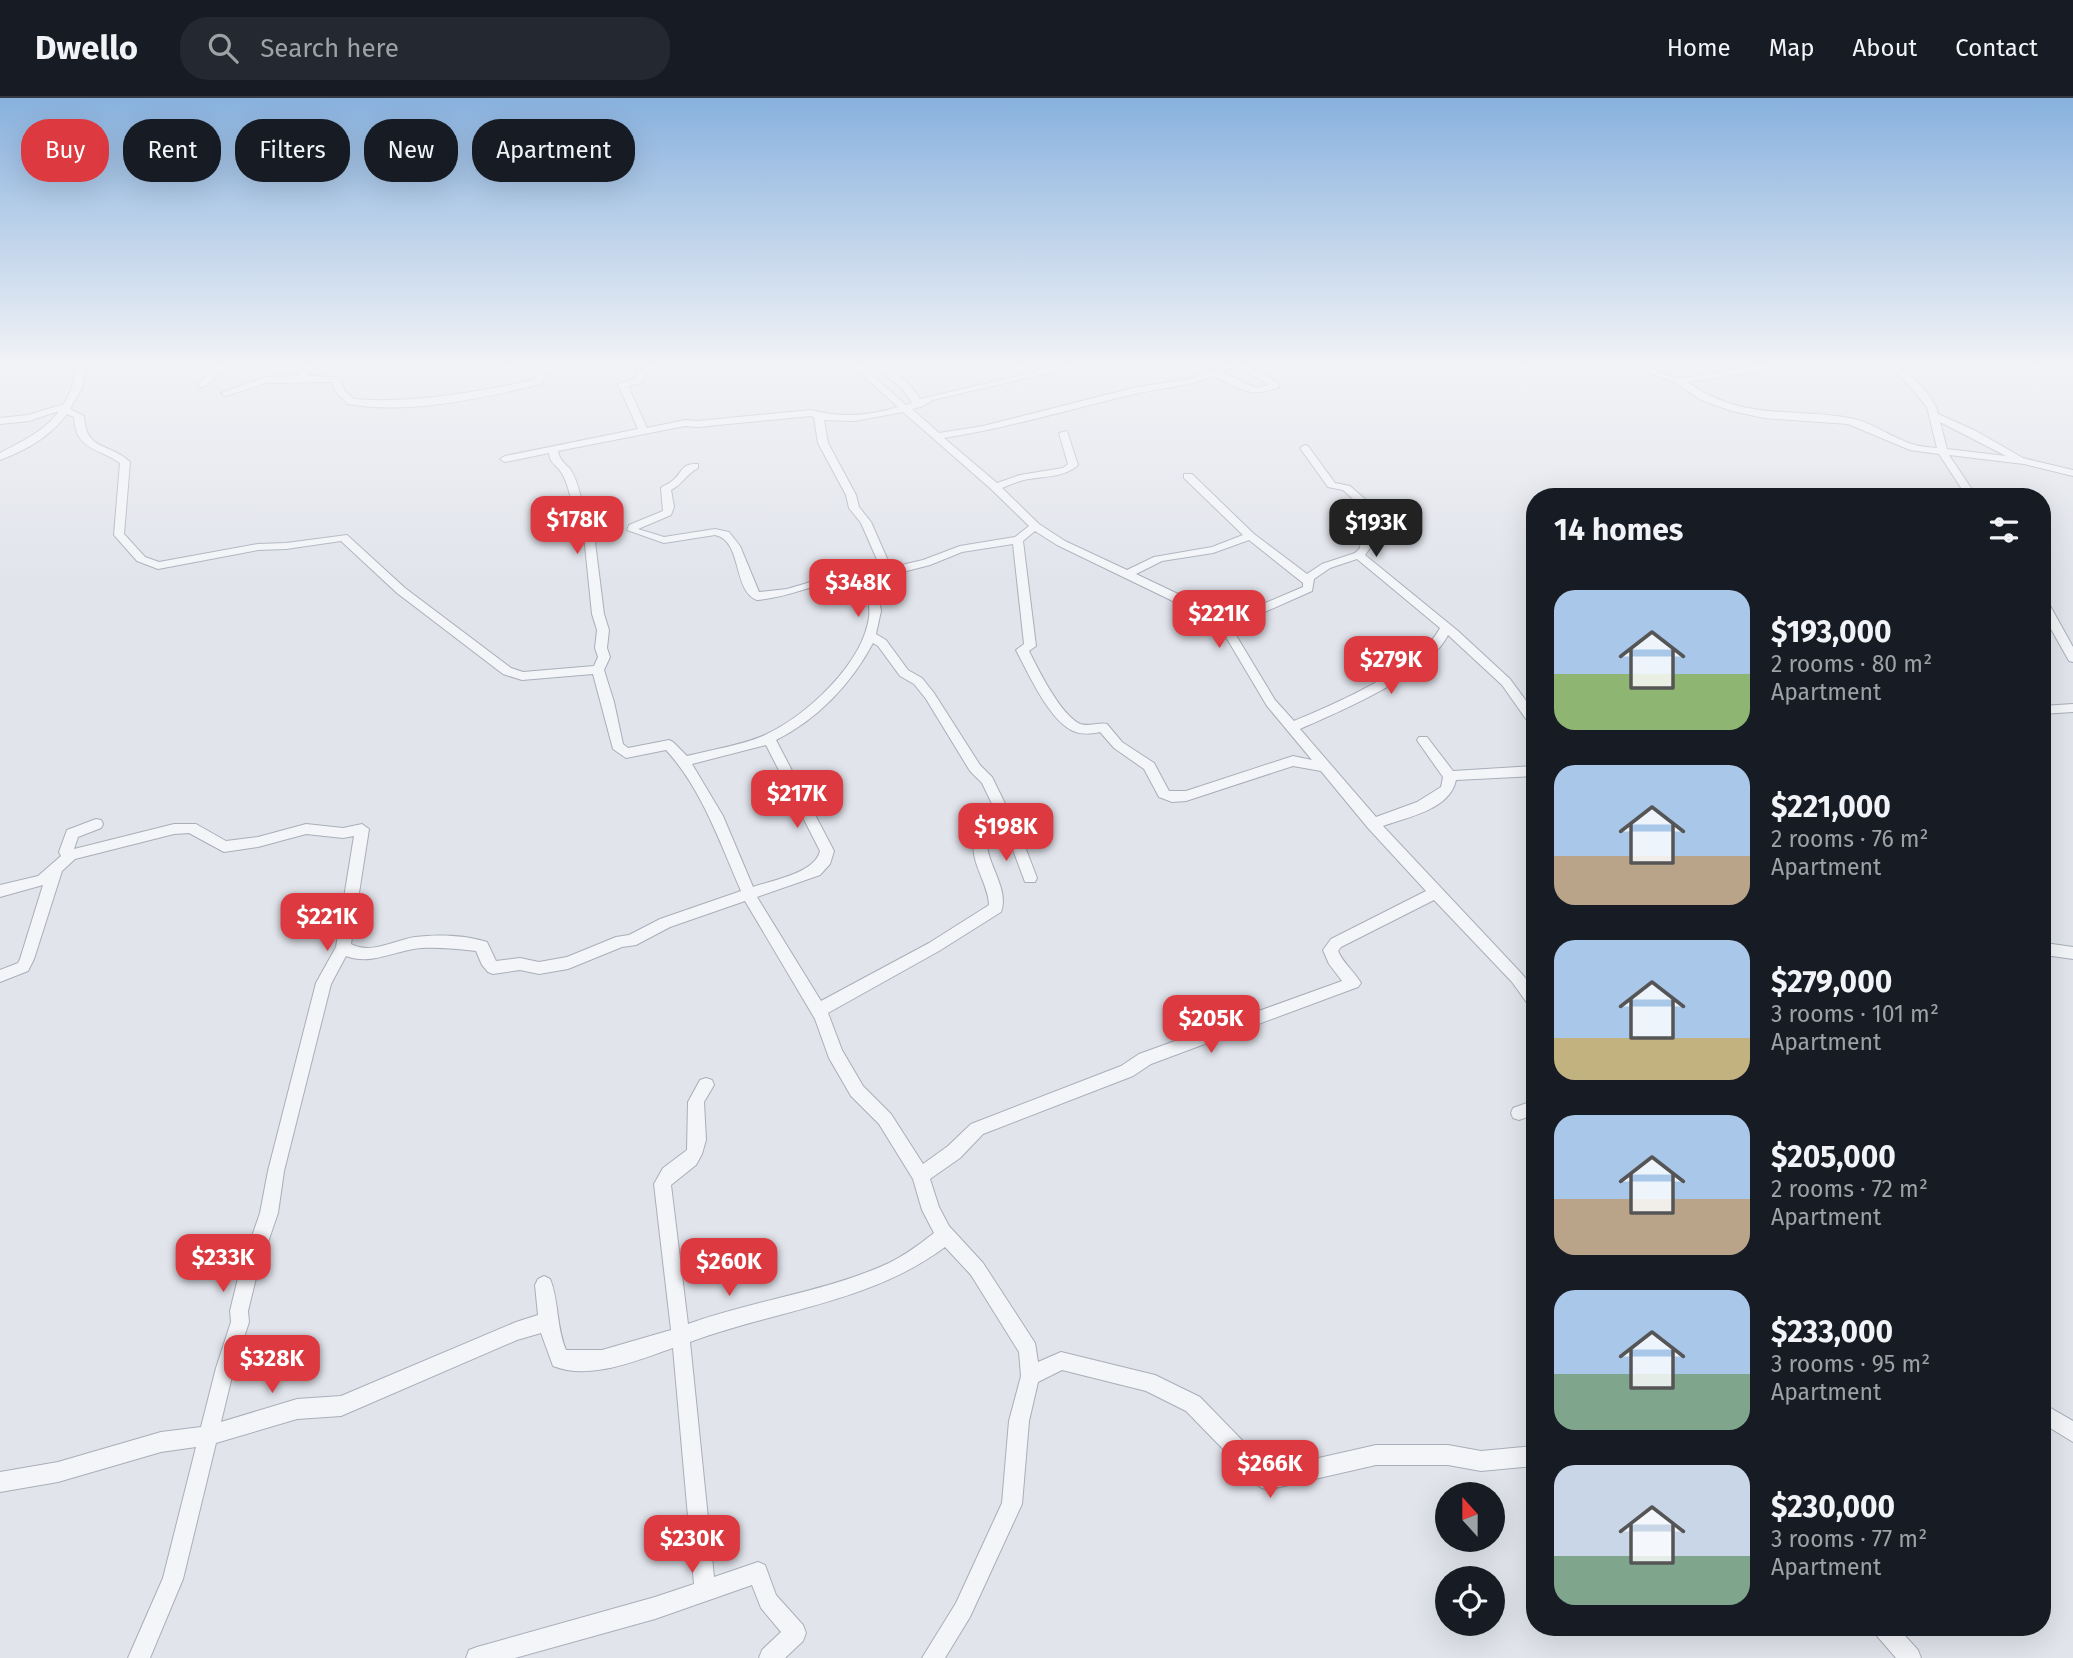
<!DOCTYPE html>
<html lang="en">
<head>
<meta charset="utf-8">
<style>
	:root { --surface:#171b24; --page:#242831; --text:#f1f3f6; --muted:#9ea1a6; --line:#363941; --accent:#dc3a40 }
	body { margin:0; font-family:"Fira Sans",sans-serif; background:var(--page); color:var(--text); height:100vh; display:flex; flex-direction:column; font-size:26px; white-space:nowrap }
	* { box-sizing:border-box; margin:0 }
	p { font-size:23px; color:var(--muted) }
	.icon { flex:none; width:38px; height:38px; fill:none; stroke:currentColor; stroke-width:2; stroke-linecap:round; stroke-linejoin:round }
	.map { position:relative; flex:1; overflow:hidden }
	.drawer { position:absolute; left:1526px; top:390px; width:525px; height:1148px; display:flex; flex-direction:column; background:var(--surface); border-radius:28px; box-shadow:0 7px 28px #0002 }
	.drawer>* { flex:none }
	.guide { position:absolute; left:21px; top:21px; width:665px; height:63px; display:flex; gap:14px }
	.needle { width:46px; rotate:339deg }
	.buttons { position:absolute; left:1435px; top:1384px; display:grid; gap:14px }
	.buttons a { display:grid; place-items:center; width:70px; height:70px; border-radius:50%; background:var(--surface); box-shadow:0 7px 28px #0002; font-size:35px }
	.price { position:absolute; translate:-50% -60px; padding:0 16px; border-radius:14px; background:var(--accent); color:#fff; font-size:23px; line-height:46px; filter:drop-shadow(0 2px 4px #0008) }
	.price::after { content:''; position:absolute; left:50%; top:42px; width:21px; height:16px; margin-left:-10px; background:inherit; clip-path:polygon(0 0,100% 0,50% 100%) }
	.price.active { background:#222; color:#fff }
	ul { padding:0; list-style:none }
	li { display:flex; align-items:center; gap:21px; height:175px; padding:0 28px }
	li span { display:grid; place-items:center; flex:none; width:196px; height:140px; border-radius:21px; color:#555 }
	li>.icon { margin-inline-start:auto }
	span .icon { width:84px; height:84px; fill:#fffc; stroke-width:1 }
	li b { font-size:30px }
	h2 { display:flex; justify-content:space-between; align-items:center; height:84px; padding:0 28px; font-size:30px }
	.pill { padding:0 24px; border-radius:28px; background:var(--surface); box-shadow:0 7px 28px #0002; font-size:24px; line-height:63px }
	.pill.active { background:var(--accent); color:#fff }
	header { display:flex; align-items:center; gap:42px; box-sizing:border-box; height:98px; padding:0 35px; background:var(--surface); border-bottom:2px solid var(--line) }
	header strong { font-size:33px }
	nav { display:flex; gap:38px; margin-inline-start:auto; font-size:24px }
	.search { width:490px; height:63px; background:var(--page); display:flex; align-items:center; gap:18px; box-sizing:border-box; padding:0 24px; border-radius:28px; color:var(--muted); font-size:26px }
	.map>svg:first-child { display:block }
</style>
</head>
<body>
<header>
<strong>Dwello</strong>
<div class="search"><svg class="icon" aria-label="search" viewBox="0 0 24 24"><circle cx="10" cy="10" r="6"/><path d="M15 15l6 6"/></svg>Search here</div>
<nav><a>Home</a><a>Map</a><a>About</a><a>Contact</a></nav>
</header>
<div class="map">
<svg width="2073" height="1560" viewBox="0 0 2073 1560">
	<rect width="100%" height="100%" fill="#e1e4eb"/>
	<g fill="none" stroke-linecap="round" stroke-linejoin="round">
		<g stroke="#a9aeb9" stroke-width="2">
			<path id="minor" d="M77,265H86L82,290L70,311L84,318C86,354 109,344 130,364L124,436L145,459L159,464L258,446L286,445L347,437L405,490L511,570L523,574L594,568L598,559L595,550L597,532L592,516L583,428C570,410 571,389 561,374C556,366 550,366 549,355L505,364L500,361L505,358L638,331L618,286L635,281L638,274L647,269L645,265H654L657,270L645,277L642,285L628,288L647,330L685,322L698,323L811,312C841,320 869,318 898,309L849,265H859L906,307L912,305L902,290L868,265C889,265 909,283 920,301L1073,265H1090L933,302L921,309L912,311L939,335L983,328L1133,290L1194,280L1228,265H1243L1279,285V289C1249,301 1241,291 1214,278C1187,289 1158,290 1130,297C1068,312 1007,330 944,340L997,385L1020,377L1063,370L1068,366L1059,335L1067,333L1078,367C1064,380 1042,378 1024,382C1016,384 1009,387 1002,390L1039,426L1065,443L1127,472L1154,459L1212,449L1243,437L1184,380V376H1192L1254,436L1307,476L1322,466L1355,455L1360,450L1361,432L1380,425L1343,392L1328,389L1300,350L1305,347L1308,348L1335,385L1350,388L1391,424V428L1370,436V450L1365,457L1458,533L1510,581L1535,615V629L1531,628L1502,587L1448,537C1429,576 1339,614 1300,631L1376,719L1417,704L1441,689L1443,679L1419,645L1417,642L1419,639H1427L1453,673L1535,668V678L1456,682C1450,712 1407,719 1383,728L1522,876L1535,892V910L1530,909L1512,884L1434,802L1341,849L1338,853C1343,865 1354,873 1361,885L1358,889L1151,966L1133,978L983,1036L960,1060L930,1081L939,1109L949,1128L983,1165L1035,1245L1038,1264L1061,1254L1155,1277L1200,1299L1270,1371L1376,1347H1448L1481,1353L1535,1348V1368L1481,1373L1448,1367H1376L1267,1392L1260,1389L1186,1313L1146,1293L1062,1272L1038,1284L1029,1323L1022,1406L970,1519L945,1560H922L956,1505L1002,1405L1009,1323L1021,1278L1019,1254L971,1177L945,1149C870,1205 776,1212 690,1244L714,1479L758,1464L765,1467L776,1497L803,1527L806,1535L803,1543L785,1560H759L762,1552L781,1534L761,1510L752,1487L655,1521L515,1560H466L469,1552L477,1549L655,1499L694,1486L673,1250C638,1262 590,1283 553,1268L541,1235L517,1242L341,1318L297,1321L216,1345L183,1481L150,1560H128L163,1480L196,1349L161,1354L58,1384L0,1394V1374L58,1364L161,1334L201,1329L216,1270L231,1224L230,1213L239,1176L260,1115L268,1073L316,885L336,849L354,738L343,740L306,736L258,749L224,754L189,735L174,736L75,761L62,773L34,861L28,873L0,884V872L18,865L20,861L43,787L0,799V787L38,778L61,758L59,754L67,732L96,721L101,722L103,726L101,730L78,739L74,751L174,726H196L226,743L258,739L306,726L343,730L362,726L369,731L351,846C371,857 395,842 415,839C437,836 466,837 487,844L496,863L520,860L539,864L567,859L616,839L629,837L660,821L741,793C720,745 702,691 666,652L626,660L613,651L593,576L522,582L503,576L397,495L341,443L286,451L258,452L158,471L137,463L114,437L120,365C97,349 76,353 74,319L67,316C51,338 25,353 0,362V355C22,343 44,334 59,313L29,323L0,326V320L28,317L64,306L72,290ZM1236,268L1269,287L1256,290L1222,274ZM903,314L991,391L1029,428L1015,439L960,448L923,462L893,469L889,465L871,424L859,409L856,397L828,345L824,322L855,323ZM810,318L814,319L818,345L846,397L849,410L861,425L879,466L883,472L848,473L787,491L759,494L740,448L729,434L715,431L664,439L638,431L671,417L674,409L671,392C683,386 686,376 698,370V366C680,365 683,375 672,383C669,386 664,387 661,390L663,413L629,427L627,432L664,445L715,437C743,443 732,492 757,502C795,499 830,478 867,479L864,482C865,495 871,507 869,519C863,566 806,618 765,637C740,648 713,651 687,658L673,644L669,642L628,650L623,646L614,604L604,572L610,559L607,550L609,532L604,516L593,428C580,410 581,386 570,371C564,364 560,363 558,353L685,328L698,329ZM1035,433L1057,447L1210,521L1220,529L1267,608L1312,662L1293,658L1186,693H1169L1154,665L1122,644L1107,626C1099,624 1089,629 1080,626C1060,616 1039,573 1029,553L1036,548L1023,443ZM1249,442L1303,485V489L1225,522L1218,515L1136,476L1162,463L1213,455ZM1013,446L1024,546L1016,552C1028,575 1049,622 1073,633C1082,637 1091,636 1100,634L1114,650L1144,671L1159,699L1172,704L1186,703L1293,668L1321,673L1368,730L1426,793L1331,841L1323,852L1329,866L1342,883L1139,956L1121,968L971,1026L948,1048L923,1066L891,1016L863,988L842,952L828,915L939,853L1001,814C1009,793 990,770 987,749L1010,744L1025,784H1035L1037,780L1021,738L992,679L980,667L934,595L922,580L908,572L886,542L876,536L881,513L876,483L883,479L930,467L962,454ZM1357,461L1440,530C1419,570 1335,606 1294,623L1275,602L1231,529L1312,493L1314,481L1330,470ZM873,545L878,548L900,578L914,586L926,601L970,673L982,685L1006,735L975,741C968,762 989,786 989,807L929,845L821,903L757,799L820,777L830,766L834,753L776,642C818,621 851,586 873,545ZM766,647L820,753C815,775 773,782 753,789L723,718L692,666ZM745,803L815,921L829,960L851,998L879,1026L913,1081L922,1112L934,1135C920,1146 905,1157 889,1165C826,1194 754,1202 688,1226L671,1087L696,1067L702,1056L706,1042L704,1004L714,987L712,982L706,980L700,982L688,1004L687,1052L663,1070L654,1086L671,1232L602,1252H566C556,1228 559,1202 550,1181L544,1178L538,1181L535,1187L538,1217L516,1224L341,1298L297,1301L221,1324L234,1270L249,1224L248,1213L257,1176L278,1115L284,1073L331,886L346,858C372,868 395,852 421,850C440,849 458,851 476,853L482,867L488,874L493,876L520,872L539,876L568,871L622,849L636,847L670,829Z
				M220,265H230L205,289H199V285Z
				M308,265H317L307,278L339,279L345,293L354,301C415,306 474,294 534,282C541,270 550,265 563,265L546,278L541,286C481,300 410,317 348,306L336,294L332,284L266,285L226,298L221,295L265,279L297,278Z
				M1625,265C1645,265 1665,280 1683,280C1715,278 1748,265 1780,265L1755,274L1687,284C1746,324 1787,309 1850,320C1873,324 1893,341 1915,347C1922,349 1930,349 1937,350L1927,309L1907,285L1885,265H1895C1910,278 1934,296 1938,316L1976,333L2023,360L2073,372V378L2024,366L1949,357L1977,399H1967L1939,356L1910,352L1848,326L1764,320L1732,313L1701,302L1676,285ZM1940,324L2006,358L1947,351Z
				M2042,500L2048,504L2073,549V564L2069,563L2042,515Z
				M2073,606V614L2042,616V608Z
				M2052,846L2073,849V861L2052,858L2042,860V848Z
				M1535,1002V1016L1519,1022L1513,1020L1511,1015L1513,1010Z
				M2042,1305L2073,1323V1344L2042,1325Z
				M1874,1530H1898L1918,1552L1921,1560H1896L1877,1538Z"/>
		</g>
		<use href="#minor" fill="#f4f5f9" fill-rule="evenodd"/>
	</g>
	<linearGradient id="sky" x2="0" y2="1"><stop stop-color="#88b1de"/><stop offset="0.55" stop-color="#f2f3f6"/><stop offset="1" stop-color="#f2f3f6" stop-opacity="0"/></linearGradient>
	<rect width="2073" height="484" fill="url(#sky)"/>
</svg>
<div class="buttons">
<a><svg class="needle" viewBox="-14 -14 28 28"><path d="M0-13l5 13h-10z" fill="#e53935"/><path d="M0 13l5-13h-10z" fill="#9ea1a6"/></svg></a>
<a><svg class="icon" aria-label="locate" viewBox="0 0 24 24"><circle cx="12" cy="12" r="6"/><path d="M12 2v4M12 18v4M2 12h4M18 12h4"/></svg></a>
</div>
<b class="price" style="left:577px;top:458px">$178K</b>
<b class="price active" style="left:1376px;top:461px">$193K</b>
<b class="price" style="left:858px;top:521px">$348K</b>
<b class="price" style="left:1219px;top:552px">$221K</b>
<b class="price" style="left:1391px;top:598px">$279K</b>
<b class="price" style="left:797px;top:732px">$217K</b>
<b class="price" style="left:1006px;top:765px">$198K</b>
<b class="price" style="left:327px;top:855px">$221K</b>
<b class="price" style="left:1211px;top:957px">$205K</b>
<b class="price" style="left:223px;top:1196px">$233K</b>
<b class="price" style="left:729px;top:1200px">$260K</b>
<b class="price" style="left:272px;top:1297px">$328K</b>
<b class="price" style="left:1270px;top:1402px">$266K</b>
<b class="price" style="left:692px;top:1477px">$230K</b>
<div class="guide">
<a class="pill active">Buy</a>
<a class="pill">Rent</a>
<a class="pill">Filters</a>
<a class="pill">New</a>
<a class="pill">Apartment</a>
</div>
<section class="drawer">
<h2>14 homes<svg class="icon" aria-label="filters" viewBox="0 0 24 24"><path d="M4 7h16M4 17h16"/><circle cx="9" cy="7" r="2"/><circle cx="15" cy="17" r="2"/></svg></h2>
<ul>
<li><span style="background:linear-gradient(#a9c7e8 60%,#8fb573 0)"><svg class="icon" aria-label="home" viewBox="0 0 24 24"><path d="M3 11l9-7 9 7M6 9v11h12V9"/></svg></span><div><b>$193,000</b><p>2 rooms · 80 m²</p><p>Apartment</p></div></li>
<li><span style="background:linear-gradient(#a9c7e8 65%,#b9a48a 0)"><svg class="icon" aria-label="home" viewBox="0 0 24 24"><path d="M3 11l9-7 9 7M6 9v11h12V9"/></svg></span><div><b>$221,000</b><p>2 rooms · 76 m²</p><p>Apartment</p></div></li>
<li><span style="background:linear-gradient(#a9c7e8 70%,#c2b280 0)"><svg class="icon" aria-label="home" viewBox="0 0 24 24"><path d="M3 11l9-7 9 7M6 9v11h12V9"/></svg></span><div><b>$279,000</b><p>3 rooms · 101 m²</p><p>Apartment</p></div></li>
<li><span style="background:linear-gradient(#a9c7e8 60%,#b9a48a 0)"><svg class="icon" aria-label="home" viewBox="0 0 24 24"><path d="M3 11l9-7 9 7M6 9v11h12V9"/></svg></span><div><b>$205,000</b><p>2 rooms · 72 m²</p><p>Apartment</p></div></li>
<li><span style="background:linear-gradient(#a9c7e8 60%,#7fa58c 0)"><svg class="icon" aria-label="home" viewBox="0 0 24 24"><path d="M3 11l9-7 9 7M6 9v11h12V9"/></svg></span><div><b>$233,000</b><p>3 rooms · 95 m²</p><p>Apartment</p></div></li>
<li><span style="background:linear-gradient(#c9d6e8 65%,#7fa58c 0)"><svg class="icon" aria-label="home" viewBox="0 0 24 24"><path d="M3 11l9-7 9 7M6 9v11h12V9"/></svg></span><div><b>$230,000</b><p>3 rooms · 77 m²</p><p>Apartment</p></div></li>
</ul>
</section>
</div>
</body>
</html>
